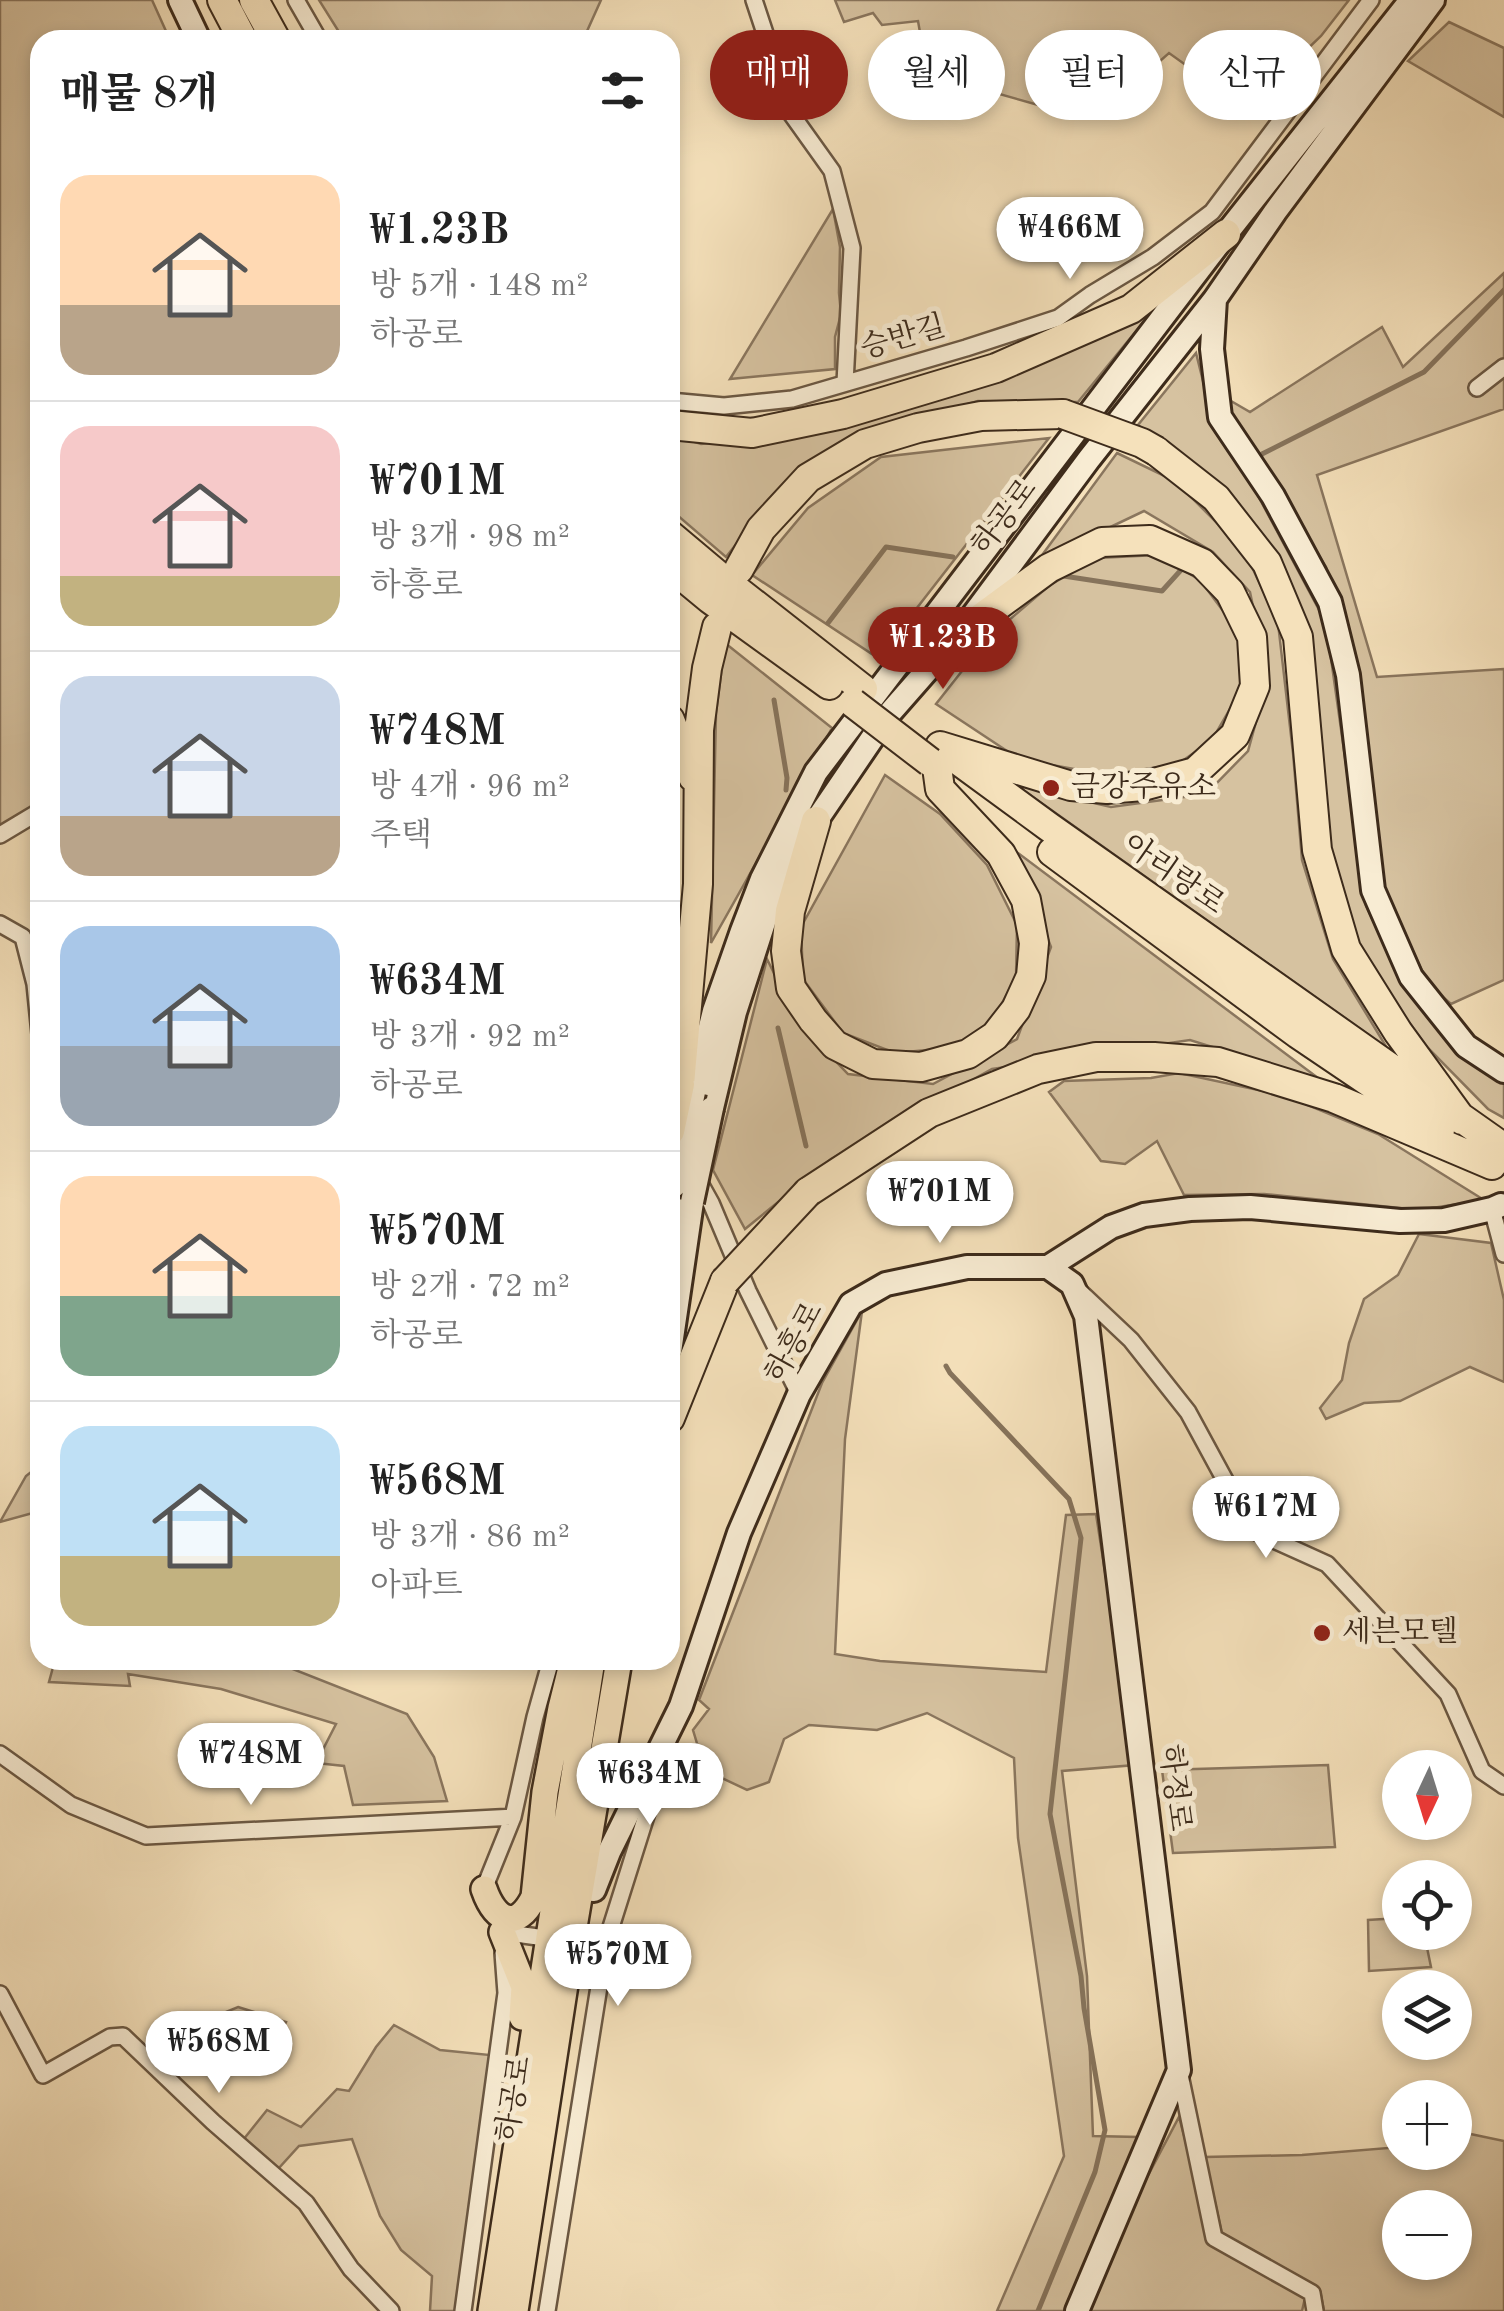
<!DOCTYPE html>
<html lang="ko">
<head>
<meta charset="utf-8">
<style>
	:root { --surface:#fff; --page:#f6f6f6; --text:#222; --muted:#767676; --line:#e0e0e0; --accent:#8f2418 }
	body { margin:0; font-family:"Old Standard TT","Noto Serif KR",serif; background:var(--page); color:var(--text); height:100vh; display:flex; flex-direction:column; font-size:38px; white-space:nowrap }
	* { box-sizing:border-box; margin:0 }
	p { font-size:32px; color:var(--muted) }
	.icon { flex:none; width:55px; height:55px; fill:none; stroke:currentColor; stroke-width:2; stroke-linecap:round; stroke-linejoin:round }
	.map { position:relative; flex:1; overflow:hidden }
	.details { position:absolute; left:30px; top:30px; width:650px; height:1640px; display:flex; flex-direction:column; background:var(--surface); border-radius:30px; box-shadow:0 5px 15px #0003 }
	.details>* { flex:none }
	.top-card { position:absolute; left:710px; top:30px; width:642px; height:90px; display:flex; gap:20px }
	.needle { width:65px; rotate:184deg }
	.controls { position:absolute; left:1382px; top:1750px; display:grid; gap:20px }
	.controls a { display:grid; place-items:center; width:90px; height:90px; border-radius:50%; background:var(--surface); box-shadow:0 5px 15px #0003; font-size:50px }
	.price { position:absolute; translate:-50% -85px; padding:0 22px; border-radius:35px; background:#fff; color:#222; font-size:32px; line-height:65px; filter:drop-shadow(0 2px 5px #0008) }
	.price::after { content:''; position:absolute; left:50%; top:60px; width:30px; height:22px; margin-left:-15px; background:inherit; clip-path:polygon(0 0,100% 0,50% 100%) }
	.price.current { background:var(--accent); color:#fff }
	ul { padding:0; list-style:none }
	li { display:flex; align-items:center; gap:30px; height:250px; padding:0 30px }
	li+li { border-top:2px solid var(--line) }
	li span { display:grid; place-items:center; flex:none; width:280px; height:200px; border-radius:30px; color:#555 }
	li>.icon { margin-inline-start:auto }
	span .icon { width:120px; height:120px; fill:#fffc; stroke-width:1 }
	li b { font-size:42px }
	h2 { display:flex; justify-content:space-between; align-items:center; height:120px; padding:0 30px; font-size:42px }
	.tag { padding:0 35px; border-radius:45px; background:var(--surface); box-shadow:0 5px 15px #0003; font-size:35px; line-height:90px }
	.tag.current { background:var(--accent); color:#fff }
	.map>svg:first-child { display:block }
</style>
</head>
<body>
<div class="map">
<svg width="1504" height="2311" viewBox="0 0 1504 2311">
	<rect width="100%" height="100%" fill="#f5e1bb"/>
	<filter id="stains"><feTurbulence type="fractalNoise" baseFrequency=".002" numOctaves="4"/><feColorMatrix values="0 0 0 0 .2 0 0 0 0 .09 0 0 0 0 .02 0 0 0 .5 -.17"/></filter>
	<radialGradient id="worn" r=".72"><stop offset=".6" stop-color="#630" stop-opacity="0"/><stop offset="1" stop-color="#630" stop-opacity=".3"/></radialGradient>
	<path fill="#d6c2a0" stroke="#8a765e" stroke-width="2.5" fill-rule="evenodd" d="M0,0H152L170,40H40V802L0,826Z
		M319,0H601L583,40H344Z
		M835,0H1349L1321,36L1246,108L1169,53L1119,97L1090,72L1056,110L950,80V54L923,49L918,21L882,25L873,13L844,22Z
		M1449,22L1504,48V117L1408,61Z
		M833,209L840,247L839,293L841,314L835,337V369L730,379Z
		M1504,273V409L1317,475L1377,677L1504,669V980L1451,1004L1429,985L1383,889L1359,678L1326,567L1268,473L1230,416L1231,401L1250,412L1382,327L1403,367Z
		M1168,292L1078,402L978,401L849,438L778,491L726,557L670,509V434L701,444L813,432L1041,363Z
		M1196,353L1216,433L1256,492L1326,623L1366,906L1401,979L1464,1056L1504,1083V1118L1488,1109L1428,1048L1367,966L1338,892L1326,826L1300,616L1257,527L1210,476L1138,425Z
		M1049,438L878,658L752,575L808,508L881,457Z
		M1117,453L1175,481L1244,550L1278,623L1293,753L1302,860L1333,959L1387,1048L1016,785L1111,807L1206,794L1248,751L1268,678L1250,592L1213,552L1144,511L1037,562Z
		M1157,555L1200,580L1238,631L1241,690L1212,740L1178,764L1107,775L1019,759L936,704L988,638L1050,585L1098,558Z
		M725,643L832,728L711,943L716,713Z
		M885,775L940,814L987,865L1017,925L1016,977L991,1024L959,1047L895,1053L843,1033L803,979L801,927Z
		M1014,850L1322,1081L1190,1040L992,1069L831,1159L745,1229L713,1170L767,959L798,1022L848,1074L933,1084L1017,1039L1051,947Z
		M1179,1073L1286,1096L1378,1134L1484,1200L1419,1210L1264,1194L1184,1195L1157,1141L1125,1164L1101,1161L1049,1092L1064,1081L1151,1078Z
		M1419,1234L1491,1243L1504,1300V1382L1470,1367L1400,1401L1364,1403L1326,1419L1320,1408L1342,1380L1349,1343L1364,1299L1398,1275Z
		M862,1311L845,1439L835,1654L880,1661L1046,1672L1066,1515L1096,1514L1135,1765L1062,1771L1087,1976L1093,2136L1138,2137L1068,2311H997L1064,2156L1018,1838L1014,1758L927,1713L877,1730L809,1725L784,1739L769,1782L747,1790L705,1770L693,1730L709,1709L699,1700L822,1383Z
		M40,1465V1511L0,1522L26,1476Z
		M55,1660H270L407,1714L434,1757L447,1801L353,1805L344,1766L316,1763L336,1724L221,1689L128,1674L130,1686L49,1682Z
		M1328,1765L1335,1847L1173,1853L1162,1770Z
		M1400,1918V1932L1424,1933L1431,1967L1369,1971L1368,1920Z
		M238,2007L286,2022L266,2067L212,2042L211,2018Z
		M394,2025L440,2050L490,2055L456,2311H430L432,2276L401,2250L380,2216L352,2139L299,2146L278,2169L243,2140L267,2110L301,2127L337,2089L349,2091L376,2047Z
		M1179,2117L1213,2242L1305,2298L1302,2311H1090L1125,2219Z
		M1461,2132L1504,2141V2311H1324L1320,2290L1222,2234L1205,2157L1302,2155L1400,2147V2152H1455V2135ZM1400,2208H1455V2262H1400Z"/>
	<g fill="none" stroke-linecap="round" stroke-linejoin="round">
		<path stroke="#86735b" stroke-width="5" d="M1259,459L1262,454L1424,372L1504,290
			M1057,575L1162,591L1181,570
			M828,623L886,547L953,557
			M774,700L787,778L786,790
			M778,1028L806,1146
			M946,1366L950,1373L1069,1499L1081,1538L1050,1814L1081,1976L1084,2008L1105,2130L1095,2172L1038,2311"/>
		<g stroke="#6b5843" stroke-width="20">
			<path id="street" d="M296,0L319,40
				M754,0L792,115L832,171L852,248L845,383
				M1477,388L1504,367
				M670,401L724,406L792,399L966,348L1058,318L1090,295L1153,257L1212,212L1371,0
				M0,835L40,811
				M0,924L23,937L35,984L40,1034
				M696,1176L711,1203L748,1291L799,1394
				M1492,1209L1504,1254
				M1078,1290L1131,1340L1188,1412L1252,1530L1327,1564L1448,1694L1482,1771L1504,1786
				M0,1754L71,1805L146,1836L513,1817
				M485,1896L484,1889L513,1817L535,1717L551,1660
				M502,1932L552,1939
				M0,1994L43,2075L110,2037L123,2036L213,2122L306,2203L351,2269L391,2311
				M1179,2070L1214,2238L1312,2293L1315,2311
				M463,2311L506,1993L503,1953
				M547,2311L606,1943L664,1759"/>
		</g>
		<g stroke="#3d2b1b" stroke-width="28">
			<path id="secondary" d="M180,0L199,40
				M1215,299L1212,349L1220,417L1273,496L1330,602L1348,675L1373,890L1411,977L1466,1046L1504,1071
				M694,1092L714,1011L742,931L762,879L816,772L1226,234L1411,0
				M712,1108L735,1012L765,919L816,821L888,715L959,634L1089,459L1215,299L1275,212L1433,0
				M670,1207L674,1186
				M1048,1267L1072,1284L1086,1316L1179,2070L1077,2311
				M670,1352L692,1202
				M581,1889L594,1890L609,1852L681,1706L739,1533L799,1394L851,1304L886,1284L967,1267H1048L1111,1227L1144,1215L1190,1209L1250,1207L1400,1221L1444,1220L1492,1209L1501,1205"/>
		</g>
		<g stroke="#3d2b1b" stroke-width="30">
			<path id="primary" d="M484,1889C495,1921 517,1932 534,1897L545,1792L561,1708L573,1660
				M502,1932L524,1987L522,2017
				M491,2311L592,1660
				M515,2311L572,1939L619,1660"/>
		</g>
		<g stroke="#3d2b1b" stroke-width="32">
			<path id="highway" d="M222,0L243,40
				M254,0L276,40
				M670,425L752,433L843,414L996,368L1131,309L1226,234
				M1156,451L1216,498L1267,563L1298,637L1317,850L1346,949L1398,1032L1462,1120
				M670,535L720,577L863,689
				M670,566L710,599L829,685
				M739,569L761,529L808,478L865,444L918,428L981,416L1063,414
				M670,720L693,777
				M940,746L1071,786L1107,789L1143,786L1195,772L1235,735L1255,686L1252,637L1230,592L1202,563L1150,540L1102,542L1049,568L959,634
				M955,758L1049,827L1504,1148
				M816,821L790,911L786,951L791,988L813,1020L835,1045L873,1064L921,1067L968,1054L995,1036L1016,1009L1031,976L1034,943L1026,900L1001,854L940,789L937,767
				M1052,852L1298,1034L1440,1130
				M680,1084L698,884L699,730L707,668L717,627
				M808,1192L929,1113L1038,1069L1096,1057H1154L1218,1062L1334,1098L1492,1165
				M670,1418L725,1281"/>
		</g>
		<use href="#street" stroke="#f8ecd3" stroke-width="15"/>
		<use href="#secondary" stroke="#f8ecd3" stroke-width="22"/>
		<use href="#primary" stroke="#f5e1bb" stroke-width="25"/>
		<use href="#highway" stroke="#f5e1bb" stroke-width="28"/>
		<g stroke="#3d2b1b" stroke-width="28" stroke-linecap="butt">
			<path id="secondary-bridge" d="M674,1186L694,1092
				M692,1202L712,1108"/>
		</g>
		<g stroke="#3d2b1b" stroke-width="32" stroke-linecap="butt">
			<path id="highway-bridge" d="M1063,414L1142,443L1156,451
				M853,703L930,762
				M670,1131L680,1084
				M725,1281L808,1192"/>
		</g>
		<use href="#secondary-bridge" stroke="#f8ecd3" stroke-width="22"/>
		<use href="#highway-bridge" stroke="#f5e1bb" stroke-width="28"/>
	</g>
	<g fill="#8f2418" stroke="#f8ecd3" stroke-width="4">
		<circle cx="1051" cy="788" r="10"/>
		<circle cx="1322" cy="1633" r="10"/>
	</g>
	<g text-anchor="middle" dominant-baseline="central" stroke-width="10" stroke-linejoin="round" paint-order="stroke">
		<g font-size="30" fill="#3d2b1b" stroke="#f8ecd3">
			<text transform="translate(903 338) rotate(-16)">승반길</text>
			<text transform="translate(1005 518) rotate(-53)">하공로</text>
			<text transform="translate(1173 875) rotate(35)">아리랑로</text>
			<text transform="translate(795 1343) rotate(-61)">하흥로</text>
			<text transform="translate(1174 1788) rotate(83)">하정로</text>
			<text transform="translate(515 2099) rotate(-81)">하공로</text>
		</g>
		<g font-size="30" fill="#3d2b1b" stroke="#f8ecd3" text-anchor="start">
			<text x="1071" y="788">금강주유소</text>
			<text x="1342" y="1633">세븐모텔</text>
		</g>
	</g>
	<rect width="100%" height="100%" filter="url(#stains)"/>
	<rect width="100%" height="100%" fill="url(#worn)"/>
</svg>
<div class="controls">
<a><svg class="needle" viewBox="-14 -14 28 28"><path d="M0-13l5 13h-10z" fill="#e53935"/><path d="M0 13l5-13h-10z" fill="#767676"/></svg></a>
<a><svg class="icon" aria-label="locate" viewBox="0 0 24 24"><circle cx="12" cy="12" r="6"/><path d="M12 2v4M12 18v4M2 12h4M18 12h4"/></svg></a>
<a><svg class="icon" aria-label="layers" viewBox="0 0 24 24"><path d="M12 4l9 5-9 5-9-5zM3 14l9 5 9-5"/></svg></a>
<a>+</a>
<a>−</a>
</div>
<b class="price" style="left:1070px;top:282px">₩466M</b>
<b class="price current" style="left:943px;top:692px">₩1.23B</b>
<b class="price" style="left:940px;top:1246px">₩701M</b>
<b class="price" style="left:1266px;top:1561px">₩617M</b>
<b class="price" style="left:251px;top:1808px">₩748M</b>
<b class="price" style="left:650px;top:1828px">₩634M</b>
<b class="price" style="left:618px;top:2009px">₩570M</b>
<b class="price" style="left:219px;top:2096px">₩568M</b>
<div class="top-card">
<a class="tag current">매매</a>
<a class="tag">월세</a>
<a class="tag">필터</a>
<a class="tag">신규</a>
</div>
<section class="details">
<h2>매물 8개<svg class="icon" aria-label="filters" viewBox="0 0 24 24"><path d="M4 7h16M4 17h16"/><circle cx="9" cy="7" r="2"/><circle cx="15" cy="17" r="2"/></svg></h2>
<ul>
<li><span style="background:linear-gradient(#ffd9b3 65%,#b9a48a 0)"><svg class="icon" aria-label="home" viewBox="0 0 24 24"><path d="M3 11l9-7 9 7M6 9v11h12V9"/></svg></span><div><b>₩1.23B</b><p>방 5개 · 148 m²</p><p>하공로</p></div></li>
<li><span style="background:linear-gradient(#f6c9c9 75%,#c2b280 0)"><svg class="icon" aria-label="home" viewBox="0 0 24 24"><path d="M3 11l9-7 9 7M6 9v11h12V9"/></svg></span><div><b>₩701M</b><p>방 3개 · 98 m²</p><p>하흥로</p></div></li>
<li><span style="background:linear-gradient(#c9d6e8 70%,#b9a48a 0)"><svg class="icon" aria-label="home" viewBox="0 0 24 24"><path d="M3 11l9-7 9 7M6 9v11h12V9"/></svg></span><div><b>₩748M</b><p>방 4개 · 96 m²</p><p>주택</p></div></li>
<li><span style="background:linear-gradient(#a9c7e8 60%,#9aa5b1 0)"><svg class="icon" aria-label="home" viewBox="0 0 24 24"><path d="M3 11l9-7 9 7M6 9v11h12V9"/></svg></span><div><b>₩634M</b><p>방 3개 · 92 m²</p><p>하공로</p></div></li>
<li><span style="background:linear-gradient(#ffd9b3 60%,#7fa58c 0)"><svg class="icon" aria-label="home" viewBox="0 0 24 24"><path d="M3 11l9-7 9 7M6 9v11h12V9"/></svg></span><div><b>₩570M</b><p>방 2개 · 72 m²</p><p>하공로</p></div></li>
<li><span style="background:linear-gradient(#bfe0f5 65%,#c2b280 0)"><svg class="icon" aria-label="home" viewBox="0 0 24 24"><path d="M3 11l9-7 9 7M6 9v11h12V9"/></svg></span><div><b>₩568M</b><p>방 3개 · 86 m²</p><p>아파트</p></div></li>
</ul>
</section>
</div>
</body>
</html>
